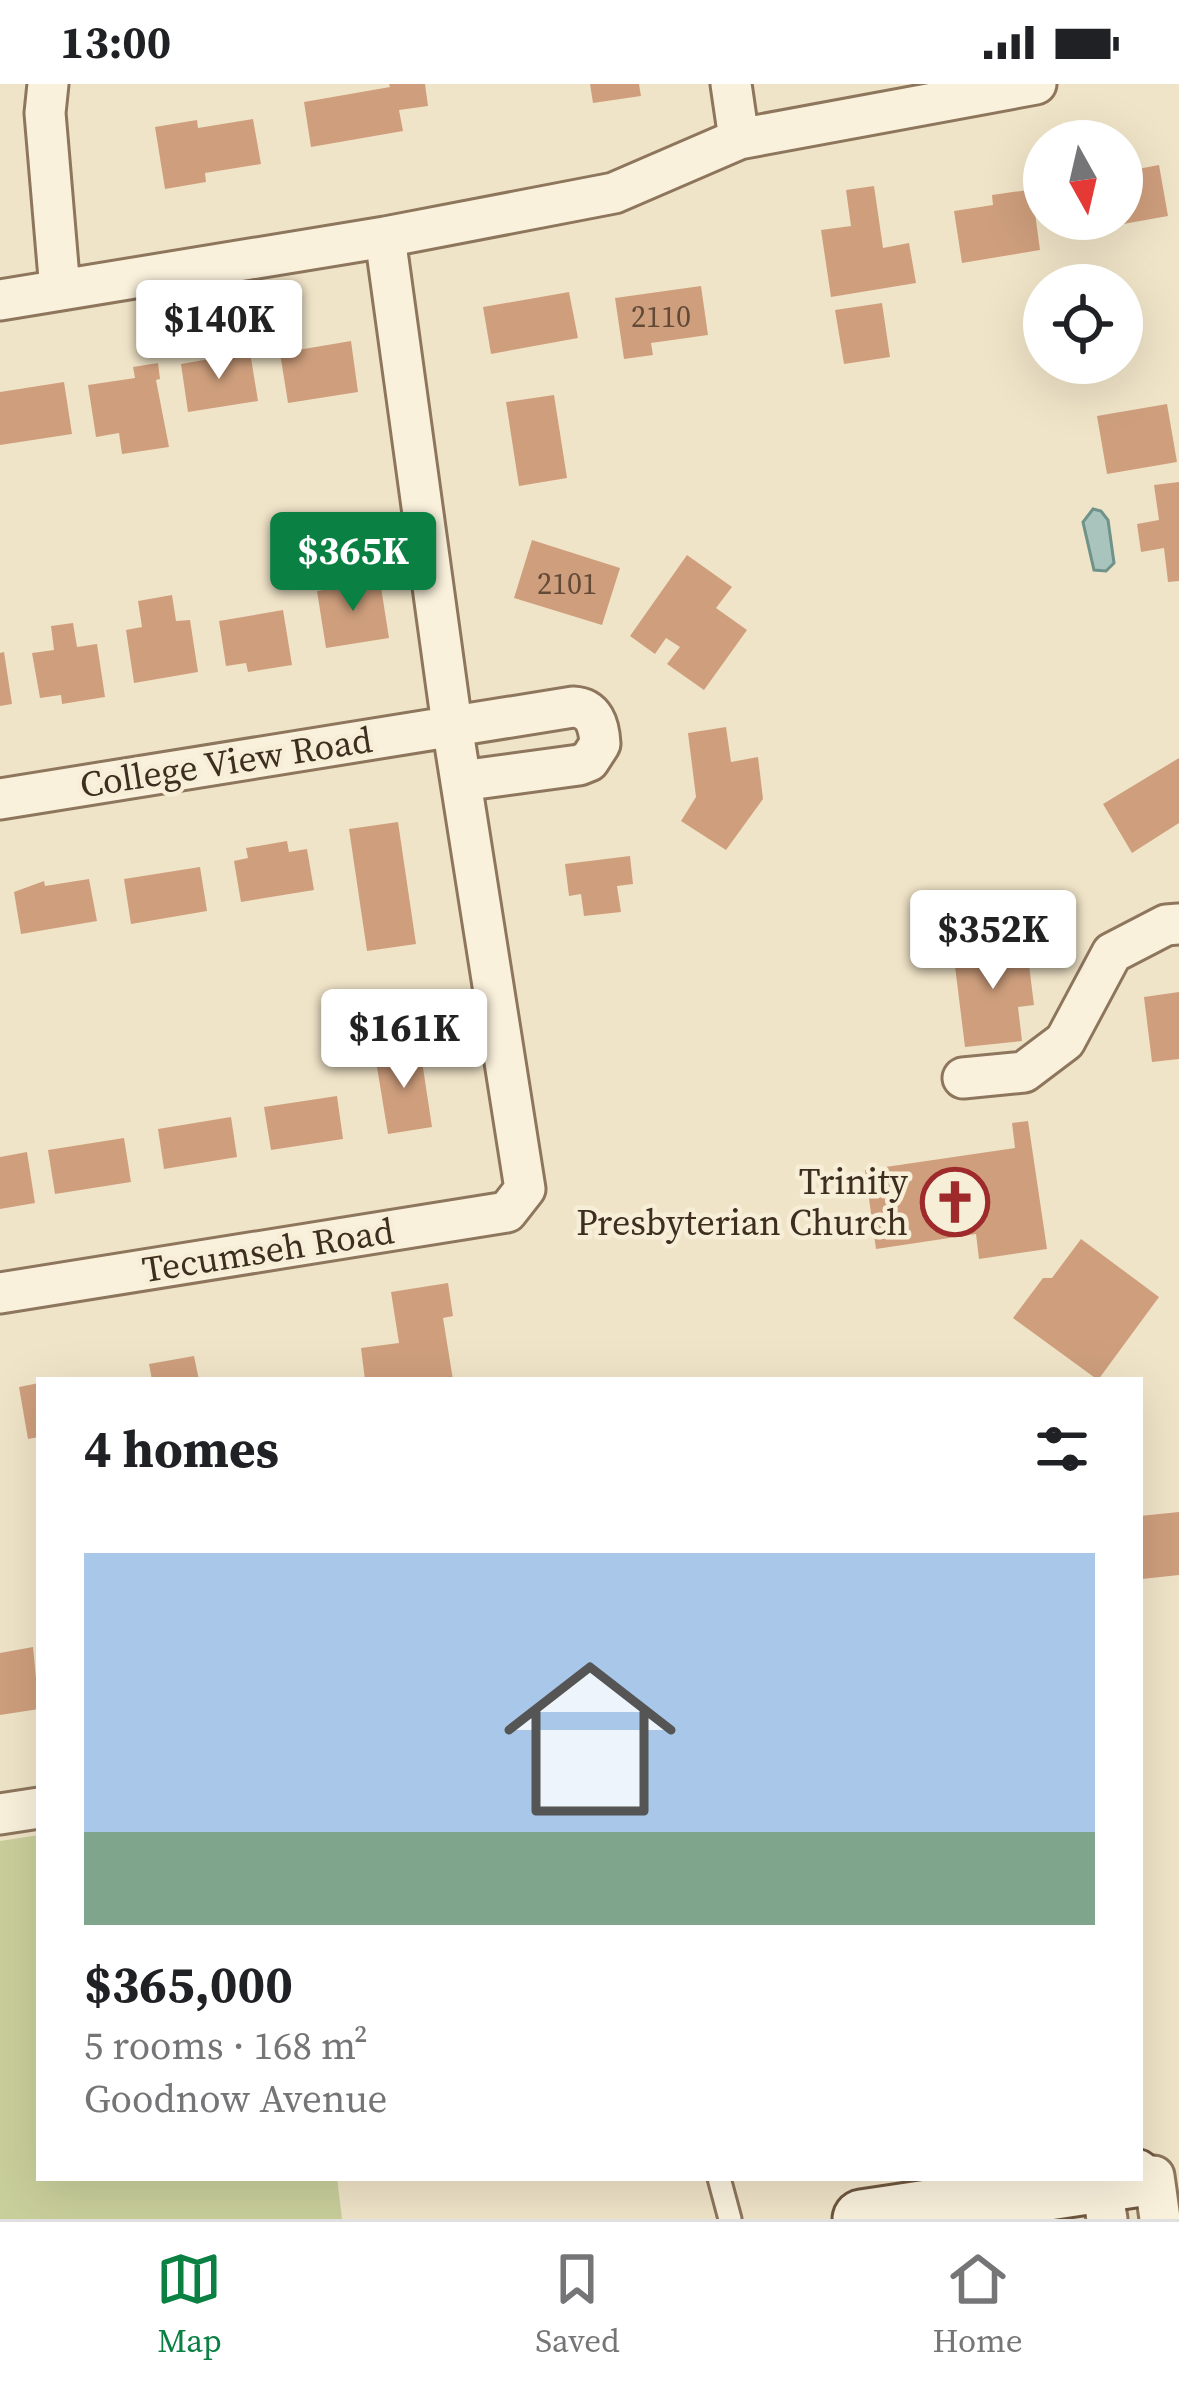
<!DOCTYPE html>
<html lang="en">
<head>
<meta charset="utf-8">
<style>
	:root { --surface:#fff; --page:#f6f6f6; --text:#202124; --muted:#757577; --line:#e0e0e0; --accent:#0b8043 }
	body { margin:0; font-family:"Source Serif 4",serif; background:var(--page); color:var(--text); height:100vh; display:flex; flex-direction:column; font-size:45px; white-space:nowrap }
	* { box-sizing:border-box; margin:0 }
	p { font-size:39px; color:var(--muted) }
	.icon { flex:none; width:66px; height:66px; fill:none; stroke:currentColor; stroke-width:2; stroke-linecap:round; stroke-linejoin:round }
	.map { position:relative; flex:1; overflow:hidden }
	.details { position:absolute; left:36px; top:1293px; width:1107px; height:804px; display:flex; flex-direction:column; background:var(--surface); border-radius:0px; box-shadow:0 12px 48px #0002 }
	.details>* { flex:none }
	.needle { width:78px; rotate:172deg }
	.controls { position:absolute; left:1023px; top:36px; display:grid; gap:24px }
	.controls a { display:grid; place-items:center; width:120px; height:120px; border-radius:50%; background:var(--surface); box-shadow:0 12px 48px #0002; font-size:60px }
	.price { position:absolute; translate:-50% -102px; padding:0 27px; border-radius:12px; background:#fff; color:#222; font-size:39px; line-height:78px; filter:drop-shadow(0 3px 6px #0008) }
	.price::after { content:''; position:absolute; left:50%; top:72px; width:36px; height:27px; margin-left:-18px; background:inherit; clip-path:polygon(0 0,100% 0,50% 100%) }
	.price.active { background:var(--accent); color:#fff }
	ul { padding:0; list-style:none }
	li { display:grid; align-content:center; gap:24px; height:636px; padding:0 48px }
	li span { display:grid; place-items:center; height:372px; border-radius:0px; color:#555 }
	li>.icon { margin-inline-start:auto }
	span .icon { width:216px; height:216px; fill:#fffc; stroke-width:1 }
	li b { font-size:51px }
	h2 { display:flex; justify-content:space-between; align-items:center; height:144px; padding:0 48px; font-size:51px }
	.status { display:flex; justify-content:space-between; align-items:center; height:84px; padding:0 60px; background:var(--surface); direction:ltr }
	.status svg { height:33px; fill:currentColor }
	.dock { display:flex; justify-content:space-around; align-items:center; height:168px; border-top:3px solid var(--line); background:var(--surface); font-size:33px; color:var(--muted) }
	.dock a { display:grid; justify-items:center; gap:6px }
	.dock .active { color:var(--accent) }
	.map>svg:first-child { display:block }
</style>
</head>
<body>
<div class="status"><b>13:00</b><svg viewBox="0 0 49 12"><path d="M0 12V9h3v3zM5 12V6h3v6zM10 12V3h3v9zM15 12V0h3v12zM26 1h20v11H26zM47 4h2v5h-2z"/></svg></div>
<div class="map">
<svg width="1179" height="2135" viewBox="0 0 1179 2135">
	<rect width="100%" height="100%" fill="#f0e4c8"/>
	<path fill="#c9cf9b" d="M39,1751V2094H337L342,2135H0V1757Z"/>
	<path fill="#a9c4bc" stroke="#6f938a" stroke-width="3" d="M1093,425L1101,427L1108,436L1114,479L1106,487L1094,486L1083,438Z"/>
	<path fill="#cf9f7d" d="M389,0H425L428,22L399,26L403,47L311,63L304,18L390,3Z
		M590,0H639L641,12L593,19Z
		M253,35L261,80L205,89L206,98L165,105L155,43L197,36L198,44Z
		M1159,81L1168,132L1073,149L1070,135H1122V88Z
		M874,102L883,164L909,159L916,199L831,213L821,146L851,142L846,106Z
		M1035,105L1038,121L1034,122L1040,166L962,179L954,127L993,121L992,111Z
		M701,202L708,251L651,259L653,271L624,275L615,214Z
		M569,208L578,254L491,270L483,223Z
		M882,219L890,273L844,280L835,226Z
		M351,257L358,308L288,319L280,269Z
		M250,268L258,317L188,328L181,280Z
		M158,279L160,295L156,296L169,363L122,370L119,349L96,353L88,301L135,294L133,283Z
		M64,298L72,350L0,361V308Z
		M554,311L567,394L519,402L506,318Z
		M1167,320L1177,378L1107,390L1097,332Z
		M1179,398V497L1168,498L1164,464L1141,468L1137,440L1159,436L1154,401Z
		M532,456L620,484L602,541L514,514Z
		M687,471L732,503L716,524L747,546L704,606L667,580L680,563L666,554L655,570L630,552Z
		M380,497L389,554L326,564L317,507Z
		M172,511L176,537L190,536L198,588L134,599L126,546L142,543L138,517Z
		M283,526L292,581L248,588L246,579L226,582L219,537Z
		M73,539L77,563L97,560L105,613L62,620L61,611L40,614L32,569L54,566L51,542Z
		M4,568L12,620L0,622V569Z
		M726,643L731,678L758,673L763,715L726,766L681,737L696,713L688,649Z
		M1179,674V739L1132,769L1103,720Z
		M398,738L416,860L367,867L349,745Z
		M287,757L289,768L307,765L314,806L241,818L234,777L248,774L246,764Z
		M630,772L633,800L617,802L621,828L584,832L581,810L569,812L565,780Z
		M200,783L207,827L131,840L124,795Z
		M89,795L97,837L21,850L14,808L44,797L45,802Z
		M1026,857L1034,921L1018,923L1022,957L965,963L953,866Z
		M1179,908V975L1152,978L1144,913Z
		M420,964L432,1043L388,1050L375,971Z
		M337,1012L343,1055L271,1066L264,1023Z
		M231,1033L237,1073L164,1085L158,1045Z
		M1028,1037L1047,1165L979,1175L976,1150L876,1165L865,1086L1015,1064L1012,1039Z
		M124,1054L131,1098L55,1110L48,1066Z
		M27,1068L35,1119L0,1125V1073Z
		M1081,1155L1159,1213L1098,1296L1013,1234L1043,1194H1052Z
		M448,1199L453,1232L443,1234L453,1296H365L361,1264L399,1259L391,1208Z
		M194,1272L199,1296H152L149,1280Z
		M39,1299V1353L28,1355L19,1303Z
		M1179,1428V1491L1142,1495L1140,1432Z
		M33,1563L39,1625L0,1631V1569Z"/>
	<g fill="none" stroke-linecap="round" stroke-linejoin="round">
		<g stroke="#8d765c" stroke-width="27">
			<path id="lane" d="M719,2094L730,2135"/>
		</g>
		<g stroke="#8d765c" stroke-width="45">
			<path id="street" d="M48,0L45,29L60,206
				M731,0L739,55
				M0,216L385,153L614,109L739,55L1036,0
				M0,715L573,623C594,624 599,641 600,660L589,677L579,681L461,697
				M963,994L1024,988L1065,957L1112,869L1166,841L1179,840
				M0,1209L507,1128L525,1105L452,641L385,153
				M0,1730L39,1724
				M1154,2092L1160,2135
				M1101,2098L1107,2135"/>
		</g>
		<g stroke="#6f573f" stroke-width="63">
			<path id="secondary" d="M862,2135L1134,2094"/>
		</g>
		<use href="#lane" stroke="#faf1dc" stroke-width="21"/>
		<use href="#street" stroke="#faf1dc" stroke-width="39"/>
		<use href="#secondary" stroke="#faf1dc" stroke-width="57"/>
	</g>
	<defs>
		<g id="church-ring" transform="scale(3.45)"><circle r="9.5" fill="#f7eed8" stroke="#9e2a2b" stroke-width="1.5"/><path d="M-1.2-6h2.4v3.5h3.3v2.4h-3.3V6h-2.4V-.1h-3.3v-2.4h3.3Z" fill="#9e2a2b"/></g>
	</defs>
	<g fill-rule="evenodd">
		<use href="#church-ring" x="955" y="1118"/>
	</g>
	<g text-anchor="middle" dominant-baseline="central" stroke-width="9" stroke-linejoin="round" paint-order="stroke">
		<g font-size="30" fill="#624a37">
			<text x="661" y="232">2110</text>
			<text x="567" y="499">2101</text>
		</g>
		<g font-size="36" fill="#3d2e20" stroke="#f7eed8">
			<text transform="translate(226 678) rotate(-9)">College View Road</text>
			<text transform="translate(268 1166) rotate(-9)">Tecumseh Road</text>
		</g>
		<g font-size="36" fill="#3d2e20" stroke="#f7eed8" text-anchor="end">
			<text x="908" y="1097">Trinity<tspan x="908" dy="41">Presbyterian Church</tspan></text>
		</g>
	</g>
</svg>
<div class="controls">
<a><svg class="needle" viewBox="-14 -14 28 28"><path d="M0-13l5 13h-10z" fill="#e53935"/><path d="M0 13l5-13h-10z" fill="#757577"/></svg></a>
<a><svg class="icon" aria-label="locate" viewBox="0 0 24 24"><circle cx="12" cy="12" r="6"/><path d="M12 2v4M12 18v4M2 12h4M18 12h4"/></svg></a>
</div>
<b class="price" style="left:219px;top:298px">$140K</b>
<b class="price active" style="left:353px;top:530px">$365K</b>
<b class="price" style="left:993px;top:908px">$352K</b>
<b class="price" style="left:404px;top:1007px">$161K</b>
<section class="details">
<h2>4 homes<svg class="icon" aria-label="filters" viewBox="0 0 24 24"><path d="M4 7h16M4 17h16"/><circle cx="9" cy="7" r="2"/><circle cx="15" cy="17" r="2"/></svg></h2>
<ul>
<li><span style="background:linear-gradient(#a9c7e8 75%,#7fa58c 0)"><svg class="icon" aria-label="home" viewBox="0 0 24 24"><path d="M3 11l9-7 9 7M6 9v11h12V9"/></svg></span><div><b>$365,000</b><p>5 rooms · 168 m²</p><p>Goodnow Avenue</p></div></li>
</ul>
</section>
</div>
<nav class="dock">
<a class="active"><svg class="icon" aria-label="map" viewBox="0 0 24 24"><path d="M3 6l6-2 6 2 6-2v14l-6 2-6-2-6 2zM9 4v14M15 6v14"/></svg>Map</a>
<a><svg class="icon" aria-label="saved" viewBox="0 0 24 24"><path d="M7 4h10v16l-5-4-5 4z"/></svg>Saved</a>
<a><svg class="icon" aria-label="home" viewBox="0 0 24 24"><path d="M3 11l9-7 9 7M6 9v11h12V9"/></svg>Home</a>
</nav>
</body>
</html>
